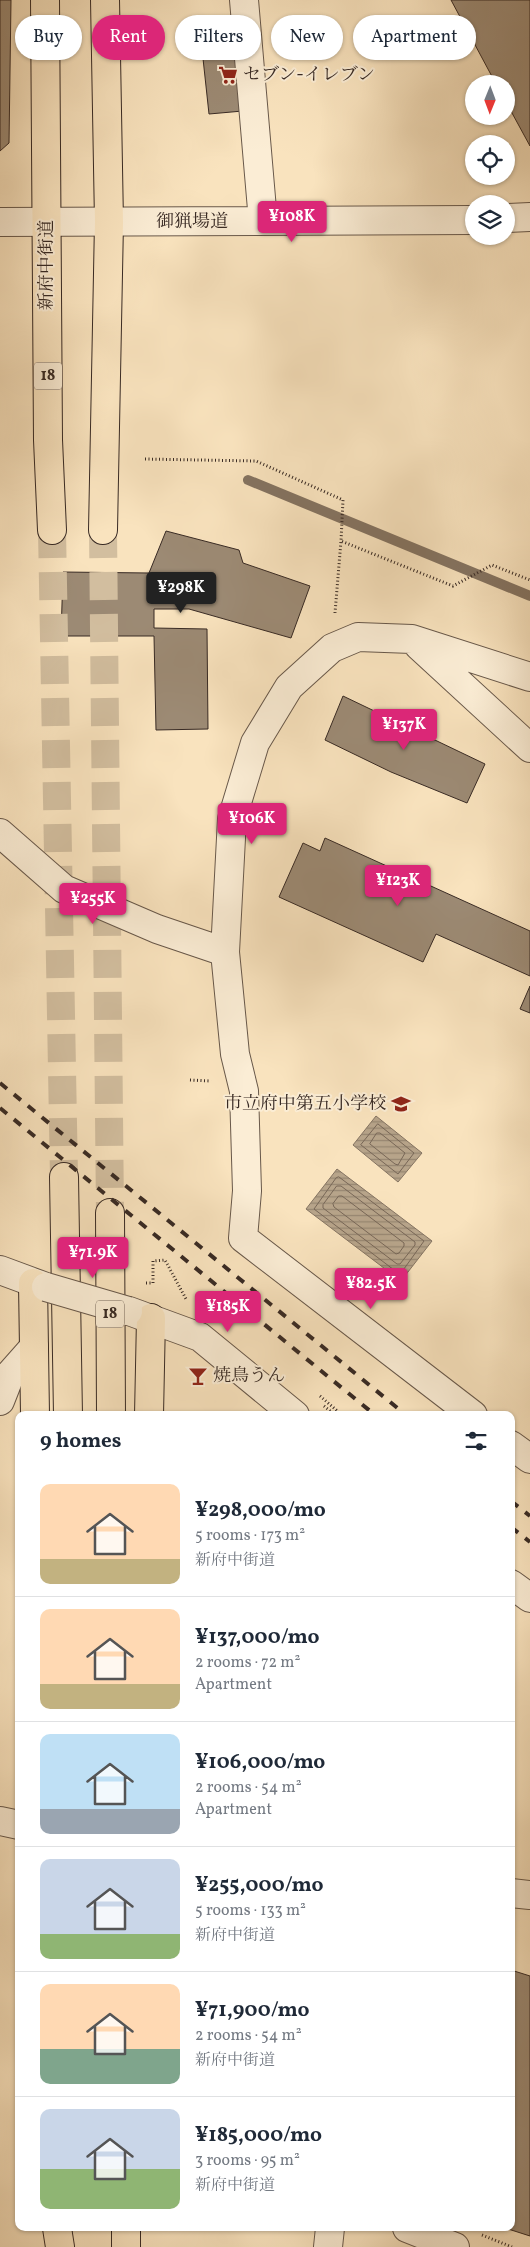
<!DOCTYPE html>
<html lang="en">
<head>
<meta charset="utf-8">
<style>
	:root { --surface:#fff; --page:#f2f2f3; --text:#1f2937; --muted:#747a83; --line:#e0e1e3; --accent:#db2777 }
	body { margin:0; font-family:Vollkorn,"Noto Serif JP",serif; background:var(--page); color:var(--text); height:100vh; display:flex; flex-direction:column; font-size:19px; white-space:nowrap }
	* { box-sizing:border-box; margin:0 }
	p { font-size:16px; color:var(--muted) }
	.icon { flex:none; width:28px; height:28px; fill:none; stroke:currentColor; stroke-width:2; stroke-linecap:round; stroke-linejoin:round }
	.map { position:relative; flex:1; overflow:hidden }
	.details { position:absolute; left:15px; top:1411px; width:500px; height:820px; display:flex; flex-direction:column; background:var(--surface); border-radius:10px; box-shadow:0 1px 4px #0004 }
	.details>* { flex:none }
	.hud { position:absolute; left:15px; top:15px; width:500px; height:45px; display:flex; gap:10px }
	.needle { width:32px; rotate:181deg }
	.tools { position:absolute; left:465px; top:75px; display:grid; gap:10px }
	.tools a { display:grid; place-items:center; width:50px; height:50px; border-radius:50%; background:var(--surface); box-shadow:0 1px 4px #0004; font-size:25px }
	.price { position:absolute; translate:-50% -42px; padding:0 11px; border-radius:5px; background:var(--accent); color:#fff; font-size:16px; line-height:32px; filter:drop-shadow(0 1px 2px #0008) }
	.price::after { content:''; position:absolute; left:50%; top:30px; width:15px; height:11px; margin-left:-8px; background:inherit; clip-path:polygon(0 0,100% 0,50% 100%) }
	.price.selected { background:#222; color:#fff }
	ul { padding:0; list-style:none }
	li { display:flex; align-items:center; gap:15px; height:125px; padding:0 25px }
	li+li { border-top:1px solid var(--line) }
	li span { display:grid; place-items:center; flex:none; width:140px; height:100px; border-radius:10px; color:#555 }
	li>.icon { margin-inline-start:auto }
	span .icon { width:60px; height:60px; fill:#fffc; stroke-width:1 }
	li b { font-size:21px }
	h2 { display:flex; justify-content:space-between; align-items:center; height:60px; padding:0 25px; font-size:21px }
	.chip { padding:0 18px; border-radius:22px; background:var(--surface); box-shadow:0 1px 4px #0004; font-size:18px; line-height:45px }
	.chip.selected { background:var(--accent); color:#fff }
	.map>svg:first-child { display:block }
</style>
</head>
<body>
<div class="map">
<svg width="530" height="2247" viewBox="0 0 530 2247">
	<defs>
		<pattern id="water-rules" width="6" height="5" patternUnits="userSpaceOnUse" patternTransform="scale(1.25)"><rect width="6" height="5" fill="#b7a48a"/><path d="M0 2.5h6" fill="none" stroke="#968671"/></pattern>
	</defs>
	<rect width="100%" height="100%" fill="#f9e3be"/>
	<filter id="stains"><feTurbulence type="fractalNoise" baseFrequency=".004" numOctaves="4"/><feColorMatrix values="0 0 0 0 .2 0 0 0 0 .09 0 0 0 0 .02 0 0 0 .5 -.17"/></filter>
	<radialGradient id="worn" r=".72"><stop offset=".6" stop-color="#630" stop-opacity="0"/><stop offset="1" stop-color="#630" stop-opacity=".3"/></radialGradient>
	<path fill="url(#water-rules)" stroke="#847361" d="M376,1116L422,1153L398,1182L353,1145Z
		M337,1169L432,1241L401,1281L306,1209Z"/>
	<g fill="none" stroke-linecap="round" stroke-linejoin="round">
		<path stroke="#786757" stroke-width="1" d="M378,1124L414,1153L398,1174L361,1145Z
			M377,1133H380L405,1153L398,1165L395,1164L370,1144Z
			M339,1177L424,1241L401,1273H398L314,1209L336,1178Z
			M337,1186H341L415,1242V1245L400,1264H397L323,1208V1205Z
			M339,1196H342L404,1243V1246L399,1253L396,1254L334,1207L333,1204Z"/>
		<path stroke="#847361" stroke-width="10" d="M248,480L530,596"/>
	</g>
	<path fill="#9c8a74" stroke="#382a24" d="M0,0H11L9,143L0,151Z
		M451,0H530V146L506,102V84H496Z
		M248,38L254,110L209,114L201,40Z
		M166,531L239,550L243,563L310,586L291,638L189,609H154V628L207,629L208,729L156,730L154,636H61L63,572L149,573Z
		M343,696L485,764L467,803L391,772L325,740Z
		M325,838L530,931V976L436,934L423,962L279,897L303,843L320,851Z
		M530,986V1013L520,1009Z
		M511,1970L530,1976V2236L505,2228H511Z"/>
	<g fill="none" stroke-linecap="round" stroke-linejoin="round">
		<path stroke="#d2be9f" stroke-width="28" stroke-dasharray="28 14" stroke-linecap="butt" d="M52,530L64,1177
			M103,530L110,1213"/>
		<g stroke="#68584a" stroke-width="30">
			<path id="minor" d="M244,0L263,221
				M506,218L530,217
				M0,222L474,220
				M419,646L530,748
				M0,833L64,889L157,929L225,952
				M0,1270L46,1287
				M129,1311L200,1337L295,1415
				M0,1401L11,1373L34,1347
				M473,1415L243,1238L247,1191L244,1091L235,1054L225,952L232,819L255,743L289,687L332,648L358,637L412,639L530,677
				M511,1445L530,1459
				M511,1584L530,1598
				M0,1821L19,1825
				M511,1893L530,1895
				M407,2228L455,2247
				M328,2247L330,2228"/>
		</g>
		<g stroke="#382a24" stroke-width="30">
			<path id="major" d="M45,0L48,440L52,530
				M103,530L109,222L105,0
				M64,1177L68,1415
				M110,1213L111,1415
				M33,1283L35,1415
				M149,1415L151,1318
				M57,2228L60,2247
				M126,2228V2247"/>
		</g>
		<path stroke="#382a24" stroke-width="3" stroke-dasharray="1 2.5" stroke-linecap="butt" d="M145,459L256,461L343,500L341,541L453,586L492,565L530,580
			M335,613L341,541
			M190,1080L211,1081
			M146,1283H153V1261L165,1260L186,1299
			M196,1301L207,1303L213,1308
			M320,1396L342,1415
			M324,1406L335,1415
			M482,2235L512,2247"/>
		<use href="#minor" stroke="#fbedd5" stroke-width="28"/>
		<use href="#major" stroke="#f9e3be" stroke-width="28"/>
		<path stroke="#382a24" stroke-width="4" stroke-dasharray="9 9" stroke-linecap="butt" d="M0,1083L406,1415
			M0,1108L375,1415
			M511,1501L530,1516
			M511,1527L530,1542"/>
		<g stroke="#68584a" stroke-width="30" stroke-linecap="butt">
			<path id="minor-bridge" d="M46,1287L128,1311"/>
		</g>
		<use href="#minor-bridge" stroke="#fbedd5" stroke-width="28"/>
	</g>
	<defs>
		<g id="supermarket-bare" transform="scale(1.5)"><path d="M-6-5.5h2.5l.6 2H6L4.5 2H-2.5L-4.4-4H-6ZM-1.5 3.2a1.3 1.3 0 1 0 .1 0ZM3 3.2a1.3 1.3 0 1 0 .1 0Z" fill="#8f2418" stroke="#fbedd5" stroke-width="2.5" paint-order="stroke"/></g>
		<g id="school-bare" transform="scale(1.5)"><path d="M0-5L7-2L0 1L-7-2ZM-4 1L0 2.5L4 1V4Q0 6-4 4Z" fill="#8f2418" stroke="#fbedd5" stroke-width="2.5" paint-order="stroke"/></g>
		<g id="bar-bare" transform="scale(1.5)"><path d="M-6-5H6L.8 .8V4.5H3.5V6h-7V4.5H-.8V.8Z" fill="#8f2418" stroke="#fbedd5" stroke-width="2.5" paint-order="stroke"/></g>
	</defs>
	<g fill-rule="evenodd">
		<use href="#supermarket-bare" x="228" y="75"/>
		<use href="#school-bare" x="401" y="1104"/>
		<use href="#bar-bare" x="198" y="1376"/>
	</g>
	<g text-anchor="middle" dominant-baseline="central" stroke-width="4" stroke-linejoin="round" paint-order="stroke">
		<g fill="#fbedd5" stroke="#726459" stroke-width="1">
			<rect x="34" y="362.5" width="28" height="27" rx="4"/>
			<rect x="96" y="1300.5" width="28" height="27" rx="4"/>
		</g>
		<g font-size="16" font-weight="bold" fill="#382a24">
			<text x="48" y="376">18</text>
			<text x="110" y="1314">18</text>
		</g>
		<g font-size="18" fill="#382a24" stroke="#fbedd5" text-anchor="start">
			<text x="243" y="75">セブン-イレブン</text>
			<text x="386" y="1104" text-anchor="end">市立府中第五小学校</text>
			<text x="213" y="1376">焼鳥うん</text>
		</g>
		<g font-size="18" fill="#382a24" stroke="#fbedd5">
			<text x="192" y="222">御猟場道</text>
			<text transform="translate(47 265) rotate(-90)">新府中街道</text>
		</g>
	</g>
	<rect width="100%" height="100%" filter="url(#stains)"/>
	<rect width="100%" height="100%" fill="url(#worn)"/>
</svg>
<div class="tools">
<a><svg class="needle" viewBox="-14 -14 28 28"><path d="M0-13l5 13h-10z" fill="#e53935"/><path d="M0 13l5-13h-10z" fill="#747a83"/></svg></a>
<a><svg class="icon" aria-label="locate" viewBox="0 0 24 24"><circle cx="12" cy="12" r="6"/><path d="M12 2v4M12 18v4M2 12h4M18 12h4"/></svg></a>
<a><svg class="icon" aria-label="layers" viewBox="0 0 24 24"><path d="M12 4l9 5-9 5-9-5zM3 14l9 5 9-5"/></svg></a>
</div>
<b class="price" style="left:292px;top:243px">¥108K</b>
<b class="price selected" style="left:181px;top:614px">¥298K</b>
<b class="price" style="left:404px;top:751px">¥137K</b>
<b class="price" style="left:252px;top:845px">¥106K</b>
<b class="price" style="left:398px;top:907px">¥123K</b>
<b class="price" style="left:93px;top:925px">¥255K</b>
<b class="price" style="left:93px;top:1279px">¥71.9K</b>
<b class="price" style="left:371px;top:1310px">¥82.5K</b>
<b class="price" style="left:228px;top:1333px">¥185K</b>
<div class="hud">
<a class="chip">Buy</a>
<a class="chip selected">Rent</a>
<a class="chip">Filters</a>
<a class="chip">New</a>
<a class="chip">Apartment</a>
</div>
<section class="details">
<h2>9 homes<svg class="icon" aria-label="filters" viewBox="0 0 24 24"><path d="M4 7h16M4 17h16"/><circle cx="9" cy="7" r="2"/><circle cx="15" cy="17" r="2"/></svg></h2>
<ul>
<li><span style="background:linear-gradient(#ffd9b3 75%,#c2b280 0)"><svg class="icon" aria-label="home" viewBox="0 0 24 24"><path d="M3 11l9-7 9 7M6 9v11h12V9"/></svg></span><div><b>¥298,000/mo</b><p>5 rooms · 173 m²</p><p>新府中街道</p></div></li>
<li><span style="background:linear-gradient(#ffd9b3 75%,#c2b280 0)"><svg class="icon" aria-label="home" viewBox="0 0 24 24"><path d="M3 11l9-7 9 7M6 9v11h12V9"/></svg></span><div><b>¥137,000/mo</b><p>2 rooms · 72 m²</p><p>Apartment</p></div></li>
<li><span style="background:linear-gradient(#bfe0f5 75%,#9aa5b1 0)"><svg class="icon" aria-label="home" viewBox="0 0 24 24"><path d="M3 11l9-7 9 7M6 9v11h12V9"/></svg></span><div><b>¥106,000/mo</b><p>2 rooms · 54 m²</p><p>Apartment</p></div></li>
<li><span style="background:linear-gradient(#c9d6e8 75%,#8fb573 0)"><svg class="icon" aria-label="home" viewBox="0 0 24 24"><path d="M3 11l9-7 9 7M6 9v11h12V9"/></svg></span><div><b>¥255,000/mo</b><p>5 rooms · 133 m²</p><p>新府中街道</p></div></li>
<li><span style="background:linear-gradient(#ffd9b3 65%,#7fa58c 0)"><svg class="icon" aria-label="home" viewBox="0 0 24 24"><path d="M3 11l9-7 9 7M6 9v11h12V9"/></svg></span><div><b>¥71,900/mo</b><p>2 rooms · 54 m²</p><p>新府中街道</p></div></li>
<li><span style="background:linear-gradient(#c9d6e8 60%,#8fb573 0)"><svg class="icon" aria-label="home" viewBox="0 0 24 24"><path d="M3 11l9-7 9 7M6 9v11h12V9"/></svg></span><div><b>¥185,000/mo</b><p>3 rooms · 95 m²</p><p>新府中街道</p></div></li>
</ul>
</section>
</div>
</body>
</html>
